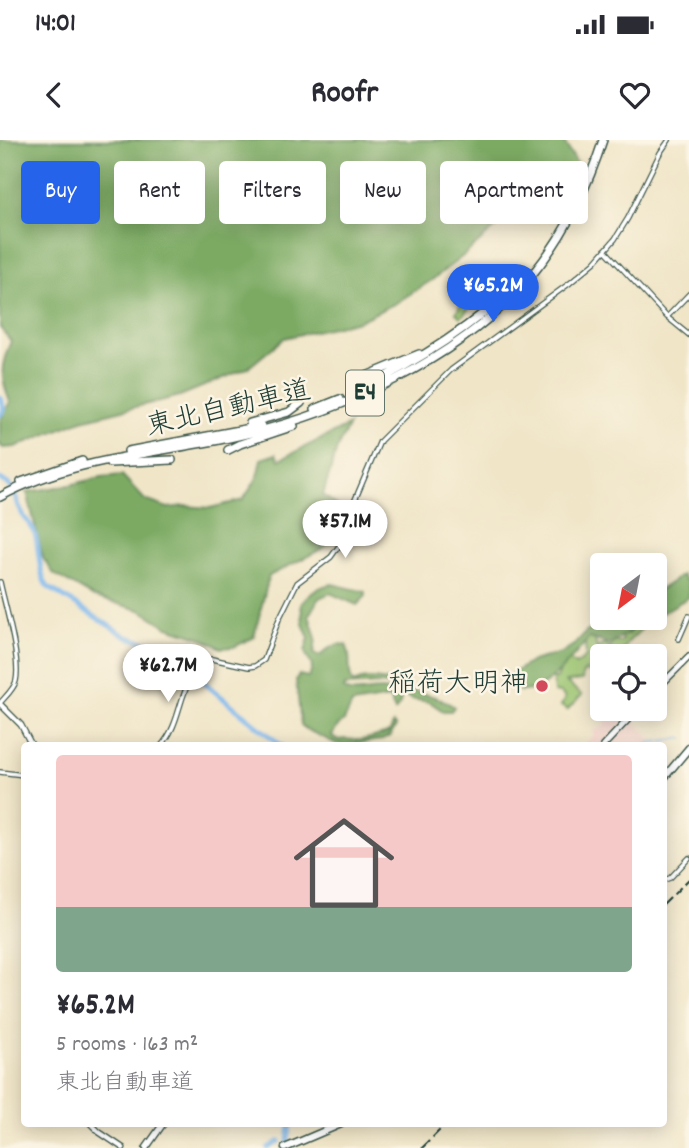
<!DOCTYPE html>
<html lang="en">
<head>
<meta charset="utf-8">
<style>
	:root { --surface:#fff; --page:#f2f2f3; --text:#2b2b33; --muted:#7c7c81; --accent:#2563eb }
	body { margin:0; font-family:Dekko,"Klee One",sans-serif; background:var(--page); color:var(--text); height:100vh; display:flex; flex-direction:column; font-size:26px; white-space:nowrap }
	* { box-sizing:border-box; margin:0 }
	p { font-size:23px; color:var(--muted) }
	.icon { flex:none; width:38px; height:38px; fill:none; stroke:currentColor; stroke-width:2; stroke-linecap:round; stroke-linejoin:round }
	.map { position:relative; flex:1; overflow:hidden }
	.details { position:absolute; left:21px; top:602px; width:646px; height:385px; display:flex; flex-direction:column; background:var(--surface); border-radius:7px; box-shadow:0 4px 18px #0003 }
	.details>* { flex:none }
	.hud { position:absolute; left:21px; top:21px; width:648px; height:63px; display:flex; gap:14px }
	.needle { width:46px; rotate:212deg }
	.buttons { position:absolute; left:590px; top:413px; display:grid; gap:14px }
	.buttons a { display:grid; place-items:center; width:77px; height:77px; border-radius:7px; background:var(--surface); box-shadow:0 4px 18px #0003; font-size:35px }
	.price { position:absolute; translate:-50% -60px; padding:0 16px; border-radius:24px; background:#fff; color:#222; font-size:23px; line-height:46px; filter:drop-shadow(0 2px 4px #0008) }
	.price::after { content:''; position:absolute; left:50%; top:42px; width:21px; height:16px; margin-left:-10px; background:inherit; clip-path:polygon(0 0,100% 0,50% 100%) }
	.price.active { background:var(--accent); color:#fff }
	ul { padding:0; list-style:none }
	li { display:grid; align-content:center; gap:14px; height:371px; padding:0 35px }
	li span { display:grid; place-items:center; height:217px; border-radius:7px; color:#555 }
	li>.icon { margin-inline-start:auto }
	span .icon { width:126px; height:126px; fill:#fffc; stroke-width:1 }
	li b { font-size:30px }
	.tag { padding:0 24px; border-radius:7px; background:var(--surface); box-shadow:0 4px 18px #0003; font-size:24px; line-height:63px }
	.tag.active { background:var(--accent); color:#fff }
	.status { display:flex; justify-content:space-between; align-items:center; height:49px; padding:0 35px; background:var(--surface); direction:ltr }
	.status svg { height:19px; fill:currentColor }
	header { display:flex; justify-content:space-between; align-items:center; height:91px; padding:0 35px; background:var(--surface); font-size:32px; font-weight:800 }
	.map>svg:first-child { display:block }
</style>
</head>
<body>
<div class="status"><b>14:01</b><svg viewBox="0 0 49 12"><path d="M0 12V9h3v3zM5 12V6h3v6zM10 12V3h3v9zM15 12V0h3v12zM26 1h20v11H26zM47 4h2v5h-2z"/></svg></div>
<header><svg class="icon" aria-label="back" viewBox="0 0 24 24"><path d="M15 5l-7 7 7 7"/></svg>Roofr<svg class="icon" aria-label="heart" viewBox="0 0 24 24"><path d="M12 20l-8-8c-3-5 5-10 8-4 3-6 11-1 8 4z"/></svg></header>
<div class="map">
<svg width="689" height="1008" viewBox="0 0 689 1008">
	<rect width="100%" height="100%" fill="#fcf5e5"/>
	<filter id="ink" filterUnits="userSpaceOnUse"><feTurbulence type="fractalNoise" baseFrequency=".0143" numOctaves="2"/><feDisplacementMap in="SourceGraphic" scale="14" xChannelSelector="R" yChannelSelector="G"/><feConvolveMatrix kernelMatrix="1 2 1 2 8 2 1 2 1" color-interpolation-filters="sRGB"/></filter>
	<filter id="wash" filterUnits="userSpaceOnUse"><feTurbulence type="fractalNoise" baseFrequency=".00686" numOctaves="4" result="noise"/><feDisplacementMap in="SourceGraphic" scale="28" xChannelSelector="R" yChannelSelector="G"/><feGaussianBlur stdDeviation="1.57" result="paint"/><feColorMatrix in="noise" values="0 0 0 0 0 0 0 0 0 0 0 0 0 0 0 0 0 1.4 0 .05"/><feComposite in="paint" operator="in"/></filter>
	<g filter="url(#wash)">
		<rect width="100%" height="100%" fill="#f0e5c7"/>
		<path fill="#f7d0ca" d="M621,569H638L630,578L647,594L653,603L646,606H587L585,603L594,596V590L606,586L603,577L607,574L613,575L614,571L619,574L623,571Z"/>
		<path fill="#9bc471" stroke="#5d8052" stroke-width="2" d="M484,131L497,135V139L461,177L456,173L474,138Z
			M648,478L650,481L629,501L621,514L622,516H602V529H597L590,533L586,530L582,535L583,540L566,542L582,555L567,570L561,566L565,558L561,553L554,552L553,539H557L562,526L569,520L576,525L586,517L585,500L589,495L595,500L597,508L605,504L610,508L614,502H620L623,500L621,494L627,495L631,492L629,486Z"/>
		<path fill="#7caa63" stroke="#4e744c" stroke-width="2" d="M0,0H563L579,27L565,58L553,71L514,72L463,116L432,140L396,163L359,181L284,198L248,228L180,256L82,280L15,307L3,308L0,305V280L10,262C0,235 0,226 11,201L0,188Z
			M349,285L337,309L323,355L345,371L340,396L322,409L269,436L254,497L234,507L221,508L202,498L168,487L140,470L94,457L54,434L43,418L27,352L70,345L101,337L122,335L145,360L168,368L185,366L210,368L243,360L257,338L261,319L276,314L279,320Z
			M682,435L685,440L689,441V457L609,504L589,498C574,515 544,558 517,550C513,549 507,543 503,540L532,521L561,513L575,504L586,492L615,478H654L655,453Z
			M332,444L366,452V456L357,465L330,453L319,458L309,475L316,498L314,514L320,516C326,509 337,502 346,505C353,517 346,530 353,543C374,533 387,546 400,538L405,549C422,554 440,556 454,567L451,571H443L430,562L411,559L388,545L379,544L345,546L343,549C360,560 382,540 401,558L400,564L395,571L389,558L352,564L344,581L336,588L332,596L339,600C346,598 349,600 356,600C361,601 386,594 390,592L393,584L396,587L390,596L382,600L344,605L337,604L307,590L301,585L296,540L299,535L308,537C317,525 308,523 305,511L309,498L303,484L301,464C309,454 318,446 332,444Z"/>
		<g fill="none" stroke-linecap="round" stroke-linejoin="round">
			<path stroke="#7cb7ed" stroke-width="2" d="M654,602L683,598
				M644,606L652,602"/>
			<path stroke="#7cb7ed" stroke-width="5" d="M0,257L4,270L0,275
				M0,339C20,349 14,361 23,375C27,381 33,387 35,394C40,408 38,435 48,447L127,497L155,505L172,514L213,550L282,606
				M268,1008L279,1001
				M287,1008L290,984"/>
		</g>
	</g>
	<g filter="url(#ink)">
		<g fill="none" stroke-linecap="round" stroke-linejoin="round">
			<g stroke="#3e564a" stroke-width="6">
				<path id="tertiary" d="M605,110L667,177
					M689,154L667,177L689,195
					M0,442C5,466 21,519 16,541C14,549 6,556 0,563
					M679,499L689,476
					M161,606C186,578 175,539 212,519L249,527L255,526L264,520L279,479L297,443L331,417L341,403L352,367L380,301L451,230L570,143L595,122L615,99L628,78L660,13L669,0
					M0,632L24,635
					M664,740L670,738L689,718"/>
			</g>
			<g stroke="#3e564a" stroke-width="7">
				<path id="secondary" d="M0,564L21,585L32,606
					M91,984L99,992L123,1008"/>
			</g>
			<g stroke="#3e564a" stroke-width="8">
				<path id="primary" d="M654,552L689,517
					M603,606L638,569
					M146,1008L163,984"/>
			</g>
			<g stroke="#3e564a" stroke-width="9">
				<path id="trunk" d="M663,639L689,608
					M285,1008L341,984"/>
			</g>
			<g stroke="#3e564a" stroke-width="10">
				<path id="motorway" d="M359,239L419,214
					M354,253C418,221 477,185 527,133
					M315,269L340,259
					M250,283L289,272L301,263
					M228,310L240,304L294,286
					M128,311L261,286
					M110,323L172,320
					M21,342L82,321
					M0,357C70,319 152,314 229,298C338,275 464,219 535,131C566,93 588,46 603,0"/>
			</g>
			<use href="#tertiary" stroke="#fff" stroke-width="3.5"/>
			<use href="#secondary" stroke="#fff" stroke-width="4.5"/>
			<use href="#primary" stroke="#fff" stroke-width="5"/>
			<use href="#trunk" stroke="#fff" stroke-width="6"/>
			<use href="#motorway" stroke="#fff" stroke-width="7"/>
			<path stroke="#1f3d34" stroke-width="2" stroke-dasharray="10 5" stroke-linecap="butt" d="M663,765L689,739
				M422,1008L446,984"/>
		</g>
	</g>
	<circle fill="#d1495b" stroke="#fcf5e5" stroke-width="2.5" cx="542" cy="546" r="7"/>
	<g text-anchor="middle" dominant-baseline="central" stroke-width="5" stroke-linejoin="round" paint-order="stroke">
		<rect fill="#fcf5e5" stroke="#617469" stroke-width="2" x="346" y="230.5" width="38" height="45" rx="5"/>
		<g font-size="26" font-weight="bold" fill="#1f3d34">
			<text x="365" y="253">E4</text>
		</g>
		<g font-size="28" fill="#1f3d34" stroke="#fcf5e5">
			<text transform="translate(229 271) rotate(-13)">東北自動車道</text>
		</g>
		<g font-size="28" fill="#1f3d34" stroke="#fcf5e5" text-anchor="end">
			<text x="528" y="546">稲荷大明神</text>
		</g>
	</g>
</svg>
<div class="buttons">
<a><svg class="needle" viewBox="-14 -14 28 28"><path d="M0-13l5 13h-10z" fill="#e53935"/><path d="M0 13l5-13h-10z" fill="#7c7c81"/></svg></a>
<a><svg class="icon" aria-label="locate" viewBox="0 0 24 24"><circle cx="12" cy="12" r="6"/><path d="M12 2v4M12 18v4M2 12h4M18 12h4"/></svg></a>
</div>
<b class="price active" style="left:493px;top:184px">¥65.2M</b>
<b class="price" style="left:345px;top:420px">¥57.1M</b>
<b class="price" style="left:168px;top:564px">¥62.7M</b>
<div class="hud">
<a class="tag active">Buy</a>
<a class="tag">Rent</a>
<a class="tag">Filters</a>
<a class="tag">New</a>
<a class="tag">Apartment</a>
</div>
<section class="details">
<ul>
<li><span style="background:linear-gradient(#f6c9c9 70%,#7fa58c 0)"><svg class="icon" aria-label="home" viewBox="0 0 24 24"><path d="M3 11l9-7 9 7M6 9v11h12V9"/></svg></span><div><b>¥65.2M</b><p>5 rooms · 163 m²</p><p>東北自動車道</p></div></li>
</ul>
</section>
</div>
</body>
</html>
